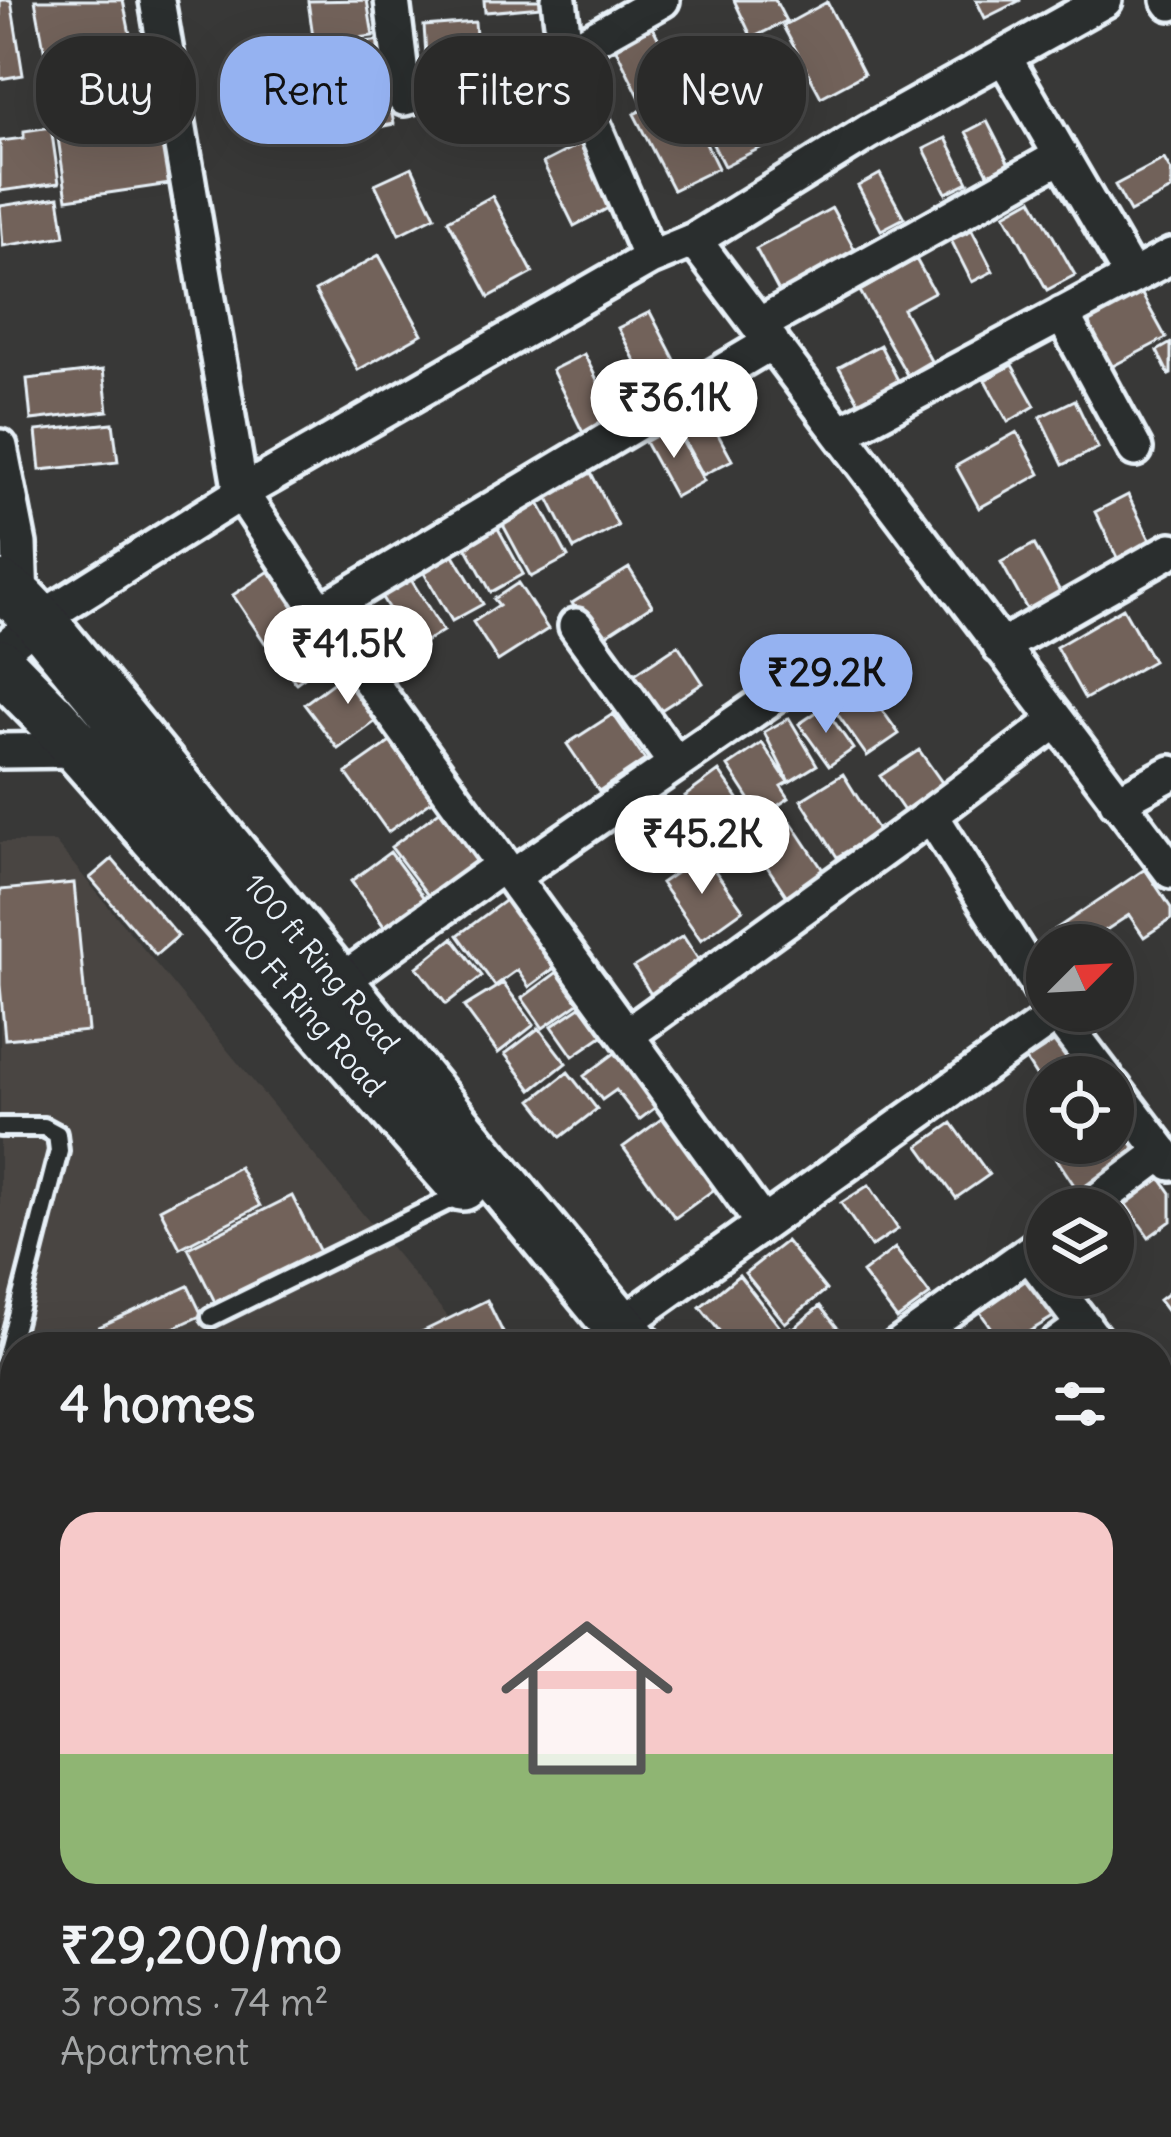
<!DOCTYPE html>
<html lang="en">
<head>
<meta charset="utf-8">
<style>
	:root { --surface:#2a2a29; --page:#363635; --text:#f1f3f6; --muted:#a5a7a8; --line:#464646; --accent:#95b2f1 }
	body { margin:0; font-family:Delius,sans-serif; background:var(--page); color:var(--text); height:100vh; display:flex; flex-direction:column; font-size:45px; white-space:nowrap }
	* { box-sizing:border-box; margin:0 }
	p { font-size:39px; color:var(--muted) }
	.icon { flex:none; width:66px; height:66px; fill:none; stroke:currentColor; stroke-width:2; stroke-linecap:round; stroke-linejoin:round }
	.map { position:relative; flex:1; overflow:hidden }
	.sheet { position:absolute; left:0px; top:1332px; width:1173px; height:807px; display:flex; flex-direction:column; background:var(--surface); border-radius:48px 48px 0 0; box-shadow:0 12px 48px #0002,0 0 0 3px var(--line) }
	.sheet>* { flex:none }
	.top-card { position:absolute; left:36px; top:36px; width:1101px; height:108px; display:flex; gap:24px }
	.needle { width:78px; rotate:66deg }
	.fabs { position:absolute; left:1026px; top:924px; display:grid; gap:24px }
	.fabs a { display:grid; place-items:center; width:108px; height:108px; border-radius:50%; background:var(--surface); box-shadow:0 12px 48px #0002,0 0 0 3px var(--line); font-size:60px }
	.price { position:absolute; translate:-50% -102px; padding:0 27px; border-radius:42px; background:#fff; color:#222; font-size:39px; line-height:78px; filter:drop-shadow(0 3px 6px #0008) }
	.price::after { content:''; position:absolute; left:50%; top:72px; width:36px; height:27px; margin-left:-18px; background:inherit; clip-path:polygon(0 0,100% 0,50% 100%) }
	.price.active { background:var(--accent); color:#111 }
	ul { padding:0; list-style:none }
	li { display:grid; align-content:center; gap:24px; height:636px; padding:0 60px }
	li+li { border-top:3px solid var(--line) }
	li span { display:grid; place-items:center; height:372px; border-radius:36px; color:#555 }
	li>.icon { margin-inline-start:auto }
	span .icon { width:216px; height:216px; fill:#fffc; stroke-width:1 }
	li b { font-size:51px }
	h2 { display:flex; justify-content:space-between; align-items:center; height:144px; padding:0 60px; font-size:51px }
	.chip { padding:0 42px; border-radius:48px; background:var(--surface); box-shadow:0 12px 48px #0002,0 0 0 3px var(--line); font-size:42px; line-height:108px }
	.chip.active { background:var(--accent); color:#111 }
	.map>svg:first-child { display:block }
</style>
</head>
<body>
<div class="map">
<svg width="1171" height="2137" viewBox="0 0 1171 2137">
	<rect width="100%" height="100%" fill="#383837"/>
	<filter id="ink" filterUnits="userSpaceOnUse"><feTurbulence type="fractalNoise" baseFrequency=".00833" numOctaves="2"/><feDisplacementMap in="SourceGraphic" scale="24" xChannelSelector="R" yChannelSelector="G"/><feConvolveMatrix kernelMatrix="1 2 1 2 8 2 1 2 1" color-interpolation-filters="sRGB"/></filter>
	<g filter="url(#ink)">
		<path fill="#494542" d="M0,842H55L473,1347H15V2124H909L885,2137H0Z"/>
		<path fill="#72625a" stroke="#e8f1f8" stroke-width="3" d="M0,0H11L23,75L0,79Z
			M35,0H123L134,54L48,70Z
			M367,0L373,36L314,44L308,1Z
			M484,0H541L542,7L485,12Z
			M734,0H775L786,21L752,38Z
			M976,0H1021L985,18Z
			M827,2L864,74L821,97L783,26Z
			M475,22L478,66L427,69L424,26Z
			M650,22L680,81L641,100L612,41Z
			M383,40L387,81L321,88L316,47Z
			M727,58L770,143L724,166L681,82Z
			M561,73L586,122L548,141L524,91Z
			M153,75L170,184L67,199L51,91Z
			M385,83L394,124L343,134L335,93Z
			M680,91L718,168L673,190L634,114Z
			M987,121L1013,172L993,183L966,132Z
			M51,127L59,183L0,191V141L24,138V131Z
			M946,138L968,182L946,193L924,149Z
			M582,143L614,205L574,226L543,163Z
			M1164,159L1171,171V190L1130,212L1115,185Z
			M412,167L435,216L399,234L375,184Z
			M880,174L904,218L881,230L858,186Z
			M492,196L533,273L489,297L448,220Z
			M59,197L65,236L3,246L0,206Z
			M1032,199L1075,275L1047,290L1005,214Z
			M832,208L856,252L780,294L756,249Z
			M972,230L993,271L972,282L951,240Z
			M379,255L422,334L358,370L315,291Z
			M916,259L934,292L903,309L931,361L907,375L860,291Z
			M1139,289L1166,338L1109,368L1082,320Z
			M650,312L675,360L643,376L618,328Z
			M1171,343V374L1169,375L1157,351Z
			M880,345L901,386L861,406L839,367Z
			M584,354L618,421L585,437L552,370Z
			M1012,365L1035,406L1008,422L985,380Z
			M103,370L108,411L31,420L27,379Z
			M1075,400L1098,448L1063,465L1040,417Z
			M703,407L732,460L703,475L674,422Z
			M113,423L118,462L40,470L36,431Z
			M674,426L704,481L675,497L645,442Z
			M1017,432L1040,474L979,508L956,466Z
			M587,465L618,526L574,549L543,488Z
			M1128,495L1155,550L1121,566L1095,512Z
			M539,503L568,557L531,577L502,523Z
			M495,523L523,574L491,592L463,541Z
			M447,543L483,604L452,621L417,561Z
			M1034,544L1063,597L1030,615L1001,562Z
			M283,562L315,610L265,643L233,595Z
			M629,568L652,605L597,641L572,603Z
			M410,578L443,631L413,649L381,596Z
			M518,583L548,629L498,661L473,622L499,605L494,599Z
			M1123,608L1153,661L1085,699L1056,647Z
			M321,616L344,649L296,683L272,649Z
			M678,645L703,683L655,714L630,677Z
			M357,665L391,710L338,749L304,704Z
			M862,682L899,734L867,756L831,705Z
			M824,707L853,749L829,766L799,724Z
			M613,714L645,760L599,791L567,744Z
			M789,718L817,765L789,782L764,732Z
			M406,731L447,790L388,832L346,773Z
			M762,743L788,782L781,786L789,798L761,817L728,766Z
			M919,750L943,784L904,811L880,776Z
			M719,771L760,830L725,854L685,796Z
			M843,774L879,832L837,857L801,800Z
			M453,801L497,861L436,906L391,847Z
			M791,822L825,873L788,898L754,847Z
			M390,852L430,906L391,936L351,881Z
			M703,854L743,910L701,940L661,883Z
			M112,859L178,936L156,955L90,878Z
			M1145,869L1171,908V919L1144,937L1129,915L1088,942L1090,945H1054L1047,935Z
			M74,883L88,1031L5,1039L0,985V890Z
			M519,890L568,958L529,987L517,970L495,986L458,935Z
			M683,936L702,965L652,996L634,967Z
			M453,938L482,976L446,1004L417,967Z
			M571,962L593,993L543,1028L522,998Z
			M503,983L534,1025L498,1053L464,1007Z
			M595,997L615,1027L573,1056L552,1026Z
			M539,1028L566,1063L532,1090L505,1054Z
			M1060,1038L1086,1077H1047V1093L1026,1060Z
			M623,1047L664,1101L639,1120L616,1090L602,1100L584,1076Z
			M568,1072L597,1109L561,1137L532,1100Z
			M675,1109L727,1180L675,1218L623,1147Z
			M1113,1111L1139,1151L1078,1191L1049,1147L1056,1143H1113Z
			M952,1123L989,1175L956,1198L919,1146Z
			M239,1167L260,1206L180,1248L160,1209Z
			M1157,1173L1171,1193V1221L1149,1237L1122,1199Z
			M869,1185L898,1229L871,1247L841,1203Z
			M292,1196L321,1254L217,1306L188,1248Z
			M1113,1233L1126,1250L1113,1260Z
			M786,1241L826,1290L785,1323L745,1273Z
			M895,1248L930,1295L897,1319L862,1273Z
			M739,1275L779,1326L753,1347H732L700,1307Z
			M1066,1275H1093L1075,1288Z
			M1032,1276L1058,1314L1004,1347L980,1312Z
			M188,1286L202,1315L132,1347H108L99,1327Z
			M1171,1291V1316L1159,1300Z
			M487,1300L510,1347H391Z
			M820,1306L853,1347H810L795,1327Z
			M791,1327L806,1347H765Z
			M986,1333L995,1347H971L969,1344Z
			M1158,1729L1171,1738V1788L1158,1809Z
			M1171,1802V1848L1158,1840V1823Z
			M1171,2108V2137H1150L1145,2124H1158V2113Z
			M637,2124H824L805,2137H628L625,2132Z
			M884,2124H958L962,2137H889Z"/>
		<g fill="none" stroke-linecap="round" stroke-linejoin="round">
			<g stroke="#e8f1f8" stroke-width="26">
				<path id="service" d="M0,1127H44L57,1134L59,1151L0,1382
					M211,1317L461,1194
					M0,1601L15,1618
					M7,1891L15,2073
					M17,2124L18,2137
					M495,2124L505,2137"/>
			</g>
			<g stroke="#e8f1f8" stroke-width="42">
				<path id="minor" d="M157,0L241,493L320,612L763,1224
					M392,0L404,98L566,54L662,0
					M559,0L566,54L575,82L650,258
					M1169,0L1171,3
					M1004,57L1132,277
					M694,240L1171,871
					M1062,314L1135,449
					M759,325L1061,156
					M841,433L1171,256
					M0,447L19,544L21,601
					M320,612L772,342
					M576,626L676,764
					M1000,647L1171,550
					M0,652L39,620L241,493L650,258L694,240L868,132L1105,0
					M0,751L80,750
					M1117,802L1171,773
					M512,877L816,667
					M340,982L503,865
					M1047,999L931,815L1056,721
					M1057,1014L1105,1077
					M627,1035L931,815
					M1113,1087L1171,1163
					M1087,1209L1163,1152
					M1029,1253L1100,1347
					M607,1335L1057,1014L1055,1011
					M897,1347L1047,1240
					M1054,1347L1084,1325
					M1158,1423L1171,1441
					M1158,1471L1171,1461
					M1158,1682L1171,1673"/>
			</g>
			<g stroke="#e8f1f8" stroke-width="48">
				<path id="tertiary" d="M1054,2124L1060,2137"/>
			</g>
			<g stroke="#e8f1f8" stroke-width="60">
				<path id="primary" d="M0,587L21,601L39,620L637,1347
					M0,665L53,719L462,1184
					M1158,1913L1171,1922
					M1158,1963L1171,1971"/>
			</g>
			<use href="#service" stroke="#2a2d2e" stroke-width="16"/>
			<use href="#minor" stroke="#2a2d2e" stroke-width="33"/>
			<use href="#tertiary" stroke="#2a2d2e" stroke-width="39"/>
			<use href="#primary" stroke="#2a2d2e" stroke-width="51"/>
		</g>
	</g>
	<g text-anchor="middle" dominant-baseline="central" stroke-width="9" stroke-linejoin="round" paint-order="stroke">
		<g font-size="30" fill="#e8f1f8" stroke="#2a2d2e">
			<text transform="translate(322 963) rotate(50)">100 ft Ring Road</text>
			<text transform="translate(304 1005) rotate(49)">100 Ft Ring Road</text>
		</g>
	</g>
</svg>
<div class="fabs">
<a><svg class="needle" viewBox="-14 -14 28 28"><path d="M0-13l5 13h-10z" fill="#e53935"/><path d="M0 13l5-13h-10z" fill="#a5a7a8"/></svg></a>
<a><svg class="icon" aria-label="locate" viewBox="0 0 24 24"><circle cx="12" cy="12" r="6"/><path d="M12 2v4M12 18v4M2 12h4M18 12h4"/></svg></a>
<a><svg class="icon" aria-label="layers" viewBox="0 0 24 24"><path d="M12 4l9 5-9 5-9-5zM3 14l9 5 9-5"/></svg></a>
</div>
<b class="price" style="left:674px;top:461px">₹36.1K</b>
<b class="price" style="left:348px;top:707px">₹41.5K</b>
<b class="price active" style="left:826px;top:736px">₹29.2K</b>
<b class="price" style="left:702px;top:897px">₹45.2K</b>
<div class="top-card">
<a class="chip">Buy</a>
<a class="chip active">Rent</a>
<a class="chip">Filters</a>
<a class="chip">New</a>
</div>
<section class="sheet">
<h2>4 homes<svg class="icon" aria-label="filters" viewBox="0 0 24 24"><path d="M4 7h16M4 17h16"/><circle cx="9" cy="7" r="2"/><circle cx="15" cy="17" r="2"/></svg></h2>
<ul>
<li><span style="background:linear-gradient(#f6c9c9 65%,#8fb573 0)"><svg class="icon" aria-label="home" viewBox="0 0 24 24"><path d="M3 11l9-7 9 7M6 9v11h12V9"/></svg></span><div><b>₹29,200/mo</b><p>3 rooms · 74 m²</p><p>Apartment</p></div></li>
</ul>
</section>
</div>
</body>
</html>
